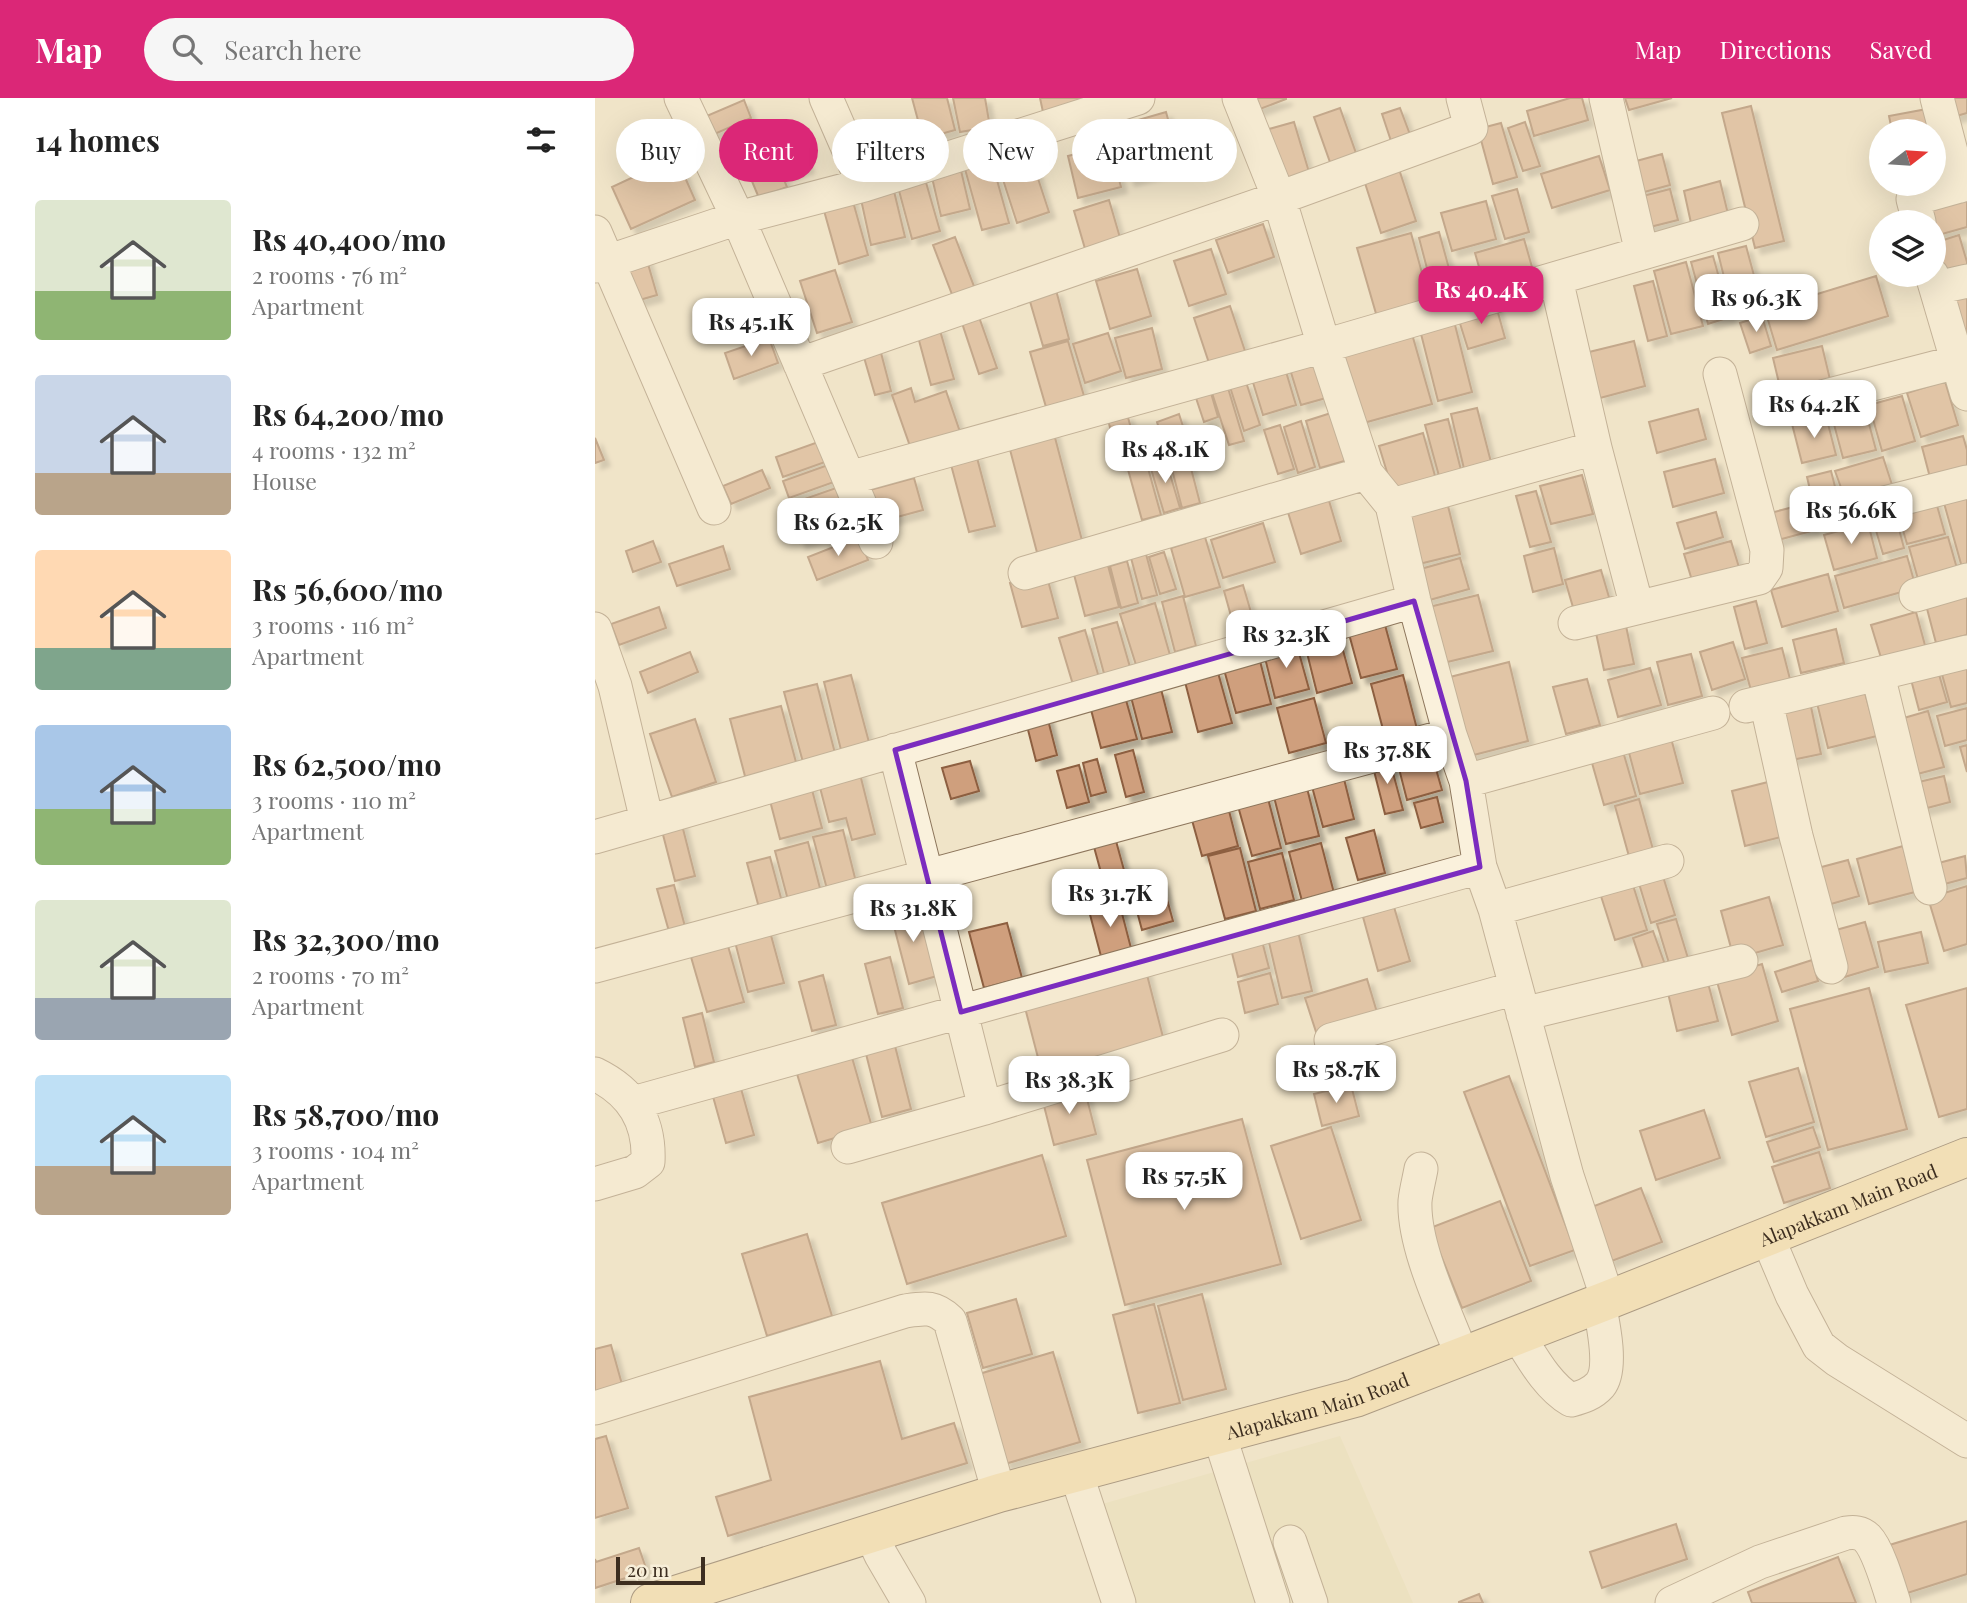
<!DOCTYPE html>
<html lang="en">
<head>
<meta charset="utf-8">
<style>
	:root { --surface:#fff; --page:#f6f6f6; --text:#222; --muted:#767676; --accent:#db2777 }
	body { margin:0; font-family:"Playfair Display",serif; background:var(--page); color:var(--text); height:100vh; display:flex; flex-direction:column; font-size:26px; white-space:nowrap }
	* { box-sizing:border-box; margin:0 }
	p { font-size:23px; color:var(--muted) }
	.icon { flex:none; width:38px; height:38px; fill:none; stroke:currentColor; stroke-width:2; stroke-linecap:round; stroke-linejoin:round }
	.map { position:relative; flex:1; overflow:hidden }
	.drawer { display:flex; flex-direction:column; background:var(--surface); width:595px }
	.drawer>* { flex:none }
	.top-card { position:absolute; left:21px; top:21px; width:665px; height:63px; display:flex; gap:14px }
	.needle { width:46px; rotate:73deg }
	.buttons { position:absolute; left:1274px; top:21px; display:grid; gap:14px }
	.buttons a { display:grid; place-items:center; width:77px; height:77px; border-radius:50%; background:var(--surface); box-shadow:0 7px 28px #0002; font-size:35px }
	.scale { position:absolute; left:21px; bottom:18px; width:89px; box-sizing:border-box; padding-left:7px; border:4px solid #3d2e20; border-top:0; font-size:19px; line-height:24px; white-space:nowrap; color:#3d2e20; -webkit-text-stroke:5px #f7eed8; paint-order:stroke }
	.price { position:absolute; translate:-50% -60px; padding:0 16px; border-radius:14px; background:#fff; color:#222; font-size:23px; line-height:46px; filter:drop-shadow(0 2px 4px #0008) }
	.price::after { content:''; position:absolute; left:50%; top:42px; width:21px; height:16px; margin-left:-10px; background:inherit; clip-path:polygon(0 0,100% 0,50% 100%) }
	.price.current { background:var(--accent); color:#fff }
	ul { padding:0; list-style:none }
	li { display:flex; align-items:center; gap:21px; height:175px; padding:0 35px }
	li span { display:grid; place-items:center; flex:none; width:196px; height:140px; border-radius:7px; color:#555 }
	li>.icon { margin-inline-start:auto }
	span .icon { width:84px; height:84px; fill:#fffc; stroke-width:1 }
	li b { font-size:30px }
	h2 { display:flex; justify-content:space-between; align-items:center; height:84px; padding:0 35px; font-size:30px }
	.chip { padding:0 24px; border-radius:32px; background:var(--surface); box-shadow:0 7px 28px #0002; font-size:24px; line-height:63px }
	.chip.current { background:var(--accent); color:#fff }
	header { display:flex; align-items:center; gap:42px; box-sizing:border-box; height:98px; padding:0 35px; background:var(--accent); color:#fff }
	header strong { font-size:33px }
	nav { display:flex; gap:38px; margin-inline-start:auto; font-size:24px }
	.search { width:490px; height:63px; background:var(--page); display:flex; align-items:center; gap:18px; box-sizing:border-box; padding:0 24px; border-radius:38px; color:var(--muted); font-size:26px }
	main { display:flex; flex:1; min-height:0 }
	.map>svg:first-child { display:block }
</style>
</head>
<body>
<header>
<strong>Map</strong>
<div class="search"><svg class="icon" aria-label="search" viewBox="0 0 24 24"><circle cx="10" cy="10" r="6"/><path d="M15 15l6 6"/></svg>Search here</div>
<nav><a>Map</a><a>Directions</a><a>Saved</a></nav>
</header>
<main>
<section class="drawer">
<h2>14 homes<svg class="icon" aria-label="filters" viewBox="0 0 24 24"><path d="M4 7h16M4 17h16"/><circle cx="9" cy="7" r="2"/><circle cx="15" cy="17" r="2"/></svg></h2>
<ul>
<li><span style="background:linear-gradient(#dfe7d0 65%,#8fb573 0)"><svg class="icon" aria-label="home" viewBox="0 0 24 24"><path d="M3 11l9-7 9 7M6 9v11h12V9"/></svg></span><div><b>Rs 40,400/mo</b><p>2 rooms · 76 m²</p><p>Apartment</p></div></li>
<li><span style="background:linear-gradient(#c9d6e8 70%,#b9a48a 0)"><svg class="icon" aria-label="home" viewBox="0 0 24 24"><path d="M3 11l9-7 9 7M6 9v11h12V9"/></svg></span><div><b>Rs 64,200/mo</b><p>4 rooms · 132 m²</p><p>House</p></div></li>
<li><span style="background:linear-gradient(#ffd9b3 70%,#7fa58c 0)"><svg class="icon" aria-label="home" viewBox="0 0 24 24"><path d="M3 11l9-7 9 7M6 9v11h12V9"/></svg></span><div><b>Rs 56,600/mo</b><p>3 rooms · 116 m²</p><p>Apartment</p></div></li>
<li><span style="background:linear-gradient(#a9c7e8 60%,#8fb573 0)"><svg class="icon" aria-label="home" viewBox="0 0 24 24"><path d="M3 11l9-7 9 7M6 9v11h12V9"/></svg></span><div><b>Rs 62,500/mo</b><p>3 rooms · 110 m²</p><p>Apartment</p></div></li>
<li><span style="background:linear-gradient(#dfe7d0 70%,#9aa5b1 0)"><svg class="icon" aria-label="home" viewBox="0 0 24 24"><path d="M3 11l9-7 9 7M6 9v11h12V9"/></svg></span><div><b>Rs 32,300/mo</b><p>2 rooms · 70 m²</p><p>Apartment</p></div></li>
<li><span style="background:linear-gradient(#bfe0f5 65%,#b9a48a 0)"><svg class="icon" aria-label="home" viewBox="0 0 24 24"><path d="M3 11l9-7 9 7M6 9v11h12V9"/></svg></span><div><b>Rs 58,700/mo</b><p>3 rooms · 104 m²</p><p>Apartment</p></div></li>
</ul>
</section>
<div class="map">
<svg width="1372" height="1505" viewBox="0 0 1372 1505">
	<defs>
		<filter id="shadow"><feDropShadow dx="6" dy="6" stdDeviation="2" flood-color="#0004"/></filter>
	</defs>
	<rect width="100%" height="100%" fill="#f0e4c8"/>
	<path fill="#e6deb5" d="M745,1338L818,1505H517L490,1411Z"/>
	<path fill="#cf9f7d" stroke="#8d5f41" stroke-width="2" filter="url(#shadow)" d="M317,0H352L360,32L328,41Z
		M358,0H390L395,29L365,34Z
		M445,0H485L486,4L448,14Z
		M651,0H691V1L657,14Z
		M975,0H987L993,22L939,38L932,13Z
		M1030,0H1077L1034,12Z
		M1353,0H1372V15L1358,19Z
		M149,2L156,20L115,38L107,20Z
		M1156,8L1189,143L1160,150L1127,15Z
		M745,10L762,58L736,67L719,19Z
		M805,10L817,42L798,49L787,16Z
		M1332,11L1337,33H1297L1294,18Z
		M571,14L586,68L534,82L519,29Z
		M699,24L714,74L681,83L667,33Z
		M930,24L945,68L928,73L913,30Z
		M906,25L922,79L898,86L883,31Z
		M198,29L213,69L191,77L176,37Z
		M171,39L192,89L164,100L143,50Z
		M432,47L454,114L422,125L400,57Z
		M515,47L526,89L483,100L473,58Z
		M1067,56L1075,87L1042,96L1034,65Z
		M395,57L414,125L387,132L368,64Z
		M1004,58L1015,92L957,110L946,76Z
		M81,59L100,102L36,131L17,89Z
		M364,64L375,111L346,118L335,71Z
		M804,71L821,123L786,135L769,82Z
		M330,81L345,133L317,141L303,89Z
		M1125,83L1133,116L1096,125L1089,93Z
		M298,89L310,139L276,147L265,97Z
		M1372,90V129L1340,138L1339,124L1329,103Z
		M922,91L934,134L910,141L897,98Z
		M1075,91L1083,122L1051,130L1044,99Z
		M255,93L273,157L244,166L226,102Z
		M514,102L528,150L493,161L479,113Z
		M891,103L901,141L857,153L846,115Z
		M668,126L679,159L633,175L621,142Z
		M844,134L861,196L840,201L824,140Z
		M816,135L835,204L782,219L762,150Z
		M1364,137L1372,164V172L1348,180L1339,145Z
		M360,139L380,191L358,199L338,147Z
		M929,141L939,176L890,190L880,155Z
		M1151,148L1167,207L1138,215L1123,155Z
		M616,151L631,196L594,208L579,163Z
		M1118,158L1135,219L1113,226L1096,164Z
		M51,159L62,197L34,205L23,167Z
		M1091,164L1108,228L1076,236L1059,173Z
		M542,171L556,218L515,231L501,183Z
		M240,172L257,224L222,235L205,183Z
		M1281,178L1293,218L1182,252L1170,212Z
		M1058,183L1072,238L1053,243L1039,188Z
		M461,192L474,241L448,248L434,200Z
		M1372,192V234L1360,237L1350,198Z
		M900,204L910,240L873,251L862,216Z
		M635,208L651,256L615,268L599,220Z
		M1167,218L1176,248L1155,255L1145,225Z
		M384,219L402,270L384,276L367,225Z
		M859,223L877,294L843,303L825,232Z
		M344,229L359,281L336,287L322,235Z
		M557,230L567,271L531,280L520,240Z
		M513,235L526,273L490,285L478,246Z
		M817,236L837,306L765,326L746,256Z
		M174,240L183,265L139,281L130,255Z
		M473,243L489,298L451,309L435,254Z
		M1039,243L1050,288L1005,300L994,254Z
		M1227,248L1238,294L1189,306L1178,260Z
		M285,251L296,293L280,297L268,256Z
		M719,261L731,300L706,307L694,268Z
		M689,267L701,307L668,317L656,278Z
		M1350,283L1363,327L1326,339L1312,295Z
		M651,284L665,327L649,333L635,289Z
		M316,290L320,304L351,293L365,334L316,351L297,297Z
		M633,290L649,343L634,347L617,295Z
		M616,295L623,319L609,324L601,300Z
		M1307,298L1320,343L1287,353L1274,307Z
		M882,310L897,368L870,375L856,316Z
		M1103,311L1111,341L1062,355L1054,324Z
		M1270,311L1281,352L1248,360L1237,319Z
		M739,314L753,362L725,370L711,323Z
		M532,316L545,362L525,367L513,322Z
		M584,316L594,347L572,355L562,324Z
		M1231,318L1241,357L1207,365L1197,326Z
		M853,321L866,372L844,378L830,327Z
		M706,323L720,369L703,375L689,329Z
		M685,327L699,371L683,376L669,332Z
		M458,332L489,450L444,462L413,344Z
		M828,335L842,385L799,397L784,348Z
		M1368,338L1372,352V382L1338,391L1327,349Z
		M0,340L9,362L0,365Z
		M226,343L233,363L188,379L181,359Z
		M592,355L605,405L587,410L574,360Z
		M381,356L400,428L374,434L355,363Z
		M570,359L585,410L569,415L554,364Z
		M1288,359L1300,396L1253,409L1240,373Z
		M1120,361L1129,395L1078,409L1069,374Z
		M551,363L566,417L547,422L532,368Z
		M233,367L239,384L194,400L188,383Z
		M167,372L175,390L136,406L128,388Z
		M1236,373L1249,424L1224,430L1212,379Z
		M987,377L998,416L956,426L945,388Z
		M319,380L328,412L280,425L271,393Z
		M241,390L246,406L201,422L195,406Z
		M1372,391V472L1368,473L1347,398Z
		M941,393L956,444L935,449L921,398Z
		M732,396L746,443L706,456L691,408Z
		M1339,397L1350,436L1312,446L1301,408Z
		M852,404L865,456L820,467L806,416Z
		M1213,405L1220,432L1172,445L1164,418Z
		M247,409L253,430L205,445L199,424Z
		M1121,414L1128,439L1090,451L1082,425Z
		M1301,420L1309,450L1288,456L1279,426Z
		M668,425L680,464L628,480L616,442Z
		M1273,425L1282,460L1239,472L1229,437Z
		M264,439L273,462L222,482L213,459Z
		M610,439L625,489L590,499L576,450Z
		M1353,439L1365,481L1326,492L1314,449Z
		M58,443L66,464L38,474L31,453Z
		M1136,443L1146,476L1099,489L1089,456Z
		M128,448L135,471L82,488L74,466Z
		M959,450L968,486L938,494L929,458Z
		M569,454L581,491L565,496L554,459Z
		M551,456L562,497L547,501L536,460Z
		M1312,458L1321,490L1249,510L1240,478Z
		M511,460L524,509L490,518L477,469Z
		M865,460L874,491L831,503L822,472Z
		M532,463L543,505L526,510L515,468Z
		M1006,472L1016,506L980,516L970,482Z
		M451,475L463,520L427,529L415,485Z
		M1233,476L1243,513L1187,529L1176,492Z
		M648,487L663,538L643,543L629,493Z
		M1372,492V537L1341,545L1330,503Z
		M883,497L898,553L844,566L830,510Z
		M588,498L601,548L580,554L567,504Z
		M1161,503L1172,545L1150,551L1139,509Z
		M560,505L575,557L541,567L525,516Z
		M64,509L71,530L24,547L16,526Z
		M1321,514L1331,551L1287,563L1276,527Z
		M787,516L802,571L766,580L751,525Z
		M522,524L537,576L511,583L497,531Z
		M1031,528L1039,566L1009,572L1001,535Z
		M1241,531L1249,565L1206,575L1198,542Z
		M490,532L505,583L479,590L464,540Z
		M743,534L757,585L722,595L709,543Z
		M701,544L714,591L680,600L668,552Z
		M1138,544L1150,581L1117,592L1105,554Z
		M1187,550L1196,585L1157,596L1147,560Z
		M95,554L103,574L53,595L45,574Z
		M1096,556L1107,598L1073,607L1062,564Z
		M664,559L676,606L641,615L628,568Z
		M1372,562V605L1356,609L1345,569Z
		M914,564L933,643L871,659L851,580Z
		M1341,566L1352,604L1324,612L1314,574Z
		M1055,570L1066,607L1023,619L1013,582Z
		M622,571L637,625L603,634L589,580Z
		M256,577L275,648L247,656L229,584Z
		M808,577L822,631L790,639L776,586Z
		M992,581L1005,627L971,636L958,589Z
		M222,586L241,659L209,668L189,594Z
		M1268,588L1282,638L1233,650L1221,601Z
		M566,591L577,634L547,641L536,599Z
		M529,595L542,641L506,650L494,604Z
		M719,600L731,645L694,655L682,610Z
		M1215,604L1226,656L1192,663L1182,611Z
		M186,608L202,668L151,682L135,621Z
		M1372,610V642L1350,648L1342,618Z
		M1333,613L1349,669L1311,679L1295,624Z
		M452,618L462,657L441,663L431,624Z
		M100,621L121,684L77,699L55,636Z
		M1076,640L1088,685L1045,696L1033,651Z
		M1372,647V674L1365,649Z
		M835,650L847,692L812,702L801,659Z
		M1027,650L1041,698L1009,707L995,658Z
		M538,652L549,694L531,699L520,657Z
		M794,660L808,712L790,716L777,665Z
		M502,661L511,694L496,698L488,665Z
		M375,663L384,693L356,701L347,670Z
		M484,667L494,704L472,710L462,673Z
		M264,672L280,736L257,742L251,720L234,724L223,682Z
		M748,677L759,721L728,729L716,685Z
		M1349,678L1355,704L1317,714L1311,687Z
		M1177,683L1190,738L1150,748L1137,693Z
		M215,684L227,730L185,741L173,695Z
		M712,690L724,738L691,746L679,699Z
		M671,693L686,750L657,758L641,701Z
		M842,699L848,724L826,730L819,705Z
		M1044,701L1059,755L1035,762L1020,708Z
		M632,705L643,748L607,758L595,715Z
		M86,723L100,778L80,783L66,729Z
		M248,732L261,784L232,791L218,739Z
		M779,732L790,775L763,782L751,740Z
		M521,743L532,783L510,789L499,749Z
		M213,744L227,798L194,806L180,753Z
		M726,745L739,795L707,803L694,754Z
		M1308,748L1320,794L1274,806L1262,761Z
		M645,750L661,813L630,821L613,758Z
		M687,755L699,802L665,811L653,764Z
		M1370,758L1372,780L1342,788L1336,767Z
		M175,759L190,815L167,821L152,765Z
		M1253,762L1264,798L1229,808L1219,771Z
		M1066,772L1080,817L1056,825L1042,779Z
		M567,783L578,823L547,832L536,791Z
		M1037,784L1052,832L1020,842L1005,795Z
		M79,787L93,840L77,844L62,791Z
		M1372,788V846L1349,853L1333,800Z
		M1174,799L1188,847L1139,861L1126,813Z
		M523,800L537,854L507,862L493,809Z
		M323,806L342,878L314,886L295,813Z
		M799,809L815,863L783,873L768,819Z
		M1081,821L1096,870L1077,875L1062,826Z
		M1270,824L1283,869L1243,881L1230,835Z
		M412,825L427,880L389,890L374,834Z
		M702,829L717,893L687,900L672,836Z
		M174,830L189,885L153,894L139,840Z
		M1058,833L1073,875L1052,882L1038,840Z
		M1326,834L1333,865L1290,874L1283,844Z
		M666,839L674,870L643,879L635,847Z
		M133,848L149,904L112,914L96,859Z
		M295,859L308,910L283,916L270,866Z
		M1217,862L1223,883L1187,894L1180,874Z
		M1167,866L1183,923L1137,937L1121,880Z
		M550,869L569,943L447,975L428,902Z
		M675,875L683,906L650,915L643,884Z
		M228,877L241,927L217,933L204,884Z
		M772,881L784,921L723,940L710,900Z
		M1113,885L1123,923L1082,933L1073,895Z
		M1274,890L1312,1031L1233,1052L1195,911Z
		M1372,890V1011L1344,1019L1311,907Z
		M107,915L119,964L100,969L88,920Z
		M299,944L316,1011L287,1019L270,952Z
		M254,949L277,1029L223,1045L199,966Z
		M1203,970L1219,1024L1171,1039L1154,984Z
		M914,978L980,1152L935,1168L869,994Z
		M145,987L159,1037L131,1045L117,995Z
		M756,987L764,1018L727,1028L719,996Z
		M489,989L501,1036L459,1047L447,1000Z
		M1109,1012L1125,1060L1061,1082L1045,1033Z
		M647,1021L686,1166L530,1207L492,1062Z
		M736,1029L766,1122L706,1141L676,1048Z
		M1218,1029L1225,1049L1179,1064L1172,1044Z
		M1224,1054L1235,1090L1189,1105L1177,1069Z
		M447,1057L471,1138L312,1186L287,1105Z
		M1046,1090L1067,1144L1014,1164L994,1110Z
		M905,1103L936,1183L867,1210L835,1130Z
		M212,1136L237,1218L172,1238L147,1156Z
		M607,1196L631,1291L588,1302L563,1208Z
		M421,1201L437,1256L388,1270L372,1215Z
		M559,1206L585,1305L543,1315L518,1217Z
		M16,1247L30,1297L0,1306V1251Z
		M458,1254L485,1344L410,1366L384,1276Z
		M285,1263L307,1341L359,1325L372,1365L133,1438L121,1399L176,1382L154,1299Z
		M11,1338L33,1410L0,1420V1341Z
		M1372,1423V1476L1303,1498L1288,1449Z
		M1081,1426L1092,1461L1007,1490L995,1454Z
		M44,1450L52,1473L0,1490V1461L1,1464Z
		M1243,1459L1261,1505H1157L1153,1494Z
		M884,1496L888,1505H864V1504Z"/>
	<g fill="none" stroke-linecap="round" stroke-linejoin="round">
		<g stroke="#8d765c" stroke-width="35">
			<path id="minor" d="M86,0L143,120L281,444
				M231,0L269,87
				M644,0L684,100L729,248L771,375L797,407L819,503L855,637L871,683L885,769L900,811L972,1078L1013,1202
				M1011,0L1047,155
				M1342,0L1365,88
				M1324,124L1318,101L1372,86
				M0,134L119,410
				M0,168L143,120L269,87L543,0
				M1337,177L1372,296
				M961,181L1000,350
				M1341,190L1372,183
				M205,266L684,100L876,30L868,0
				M1227,299L1362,264
				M254,380L729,248L1147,126
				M797,407L1000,350L1042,509
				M1250,415L1372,384
				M430,475L771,375
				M1321,497L1372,482
				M980,525L1164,480L1171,470L1172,452L1125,276
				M0,531L20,588L52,723
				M1283,577L1335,790
				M1171,603L1201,738L1236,869
				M1151,608L1372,554
				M300,652L390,1010
				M871,683L1118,615
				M0,739L819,503
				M900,811L1072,763
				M0,868L855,637
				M928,916L1146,863
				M736,942L921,890
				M0,976C37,994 55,1023 53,1064L40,1074L0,1086
				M38,1005L885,769
				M253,1049L390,1010L627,937
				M826,1071C824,1082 821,1093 820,1103C818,1149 851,1215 867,1258
				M1172,1138L1197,1197L1224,1248L1242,1262L1372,1343
				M923,1237C937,1259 952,1288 976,1302C987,1299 997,1296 1005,1287C1018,1271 1008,1225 1004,1205
				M0,1310L310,1213C330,1210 339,1208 355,1223L404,1395
				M624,1336L678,1505
				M481,1375L524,1505
				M276,1436L286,1457L314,1505
				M695,1444L716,1505
				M1077,1505L1165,1464L1251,1435C1259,1434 1266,1434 1272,1440C1283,1451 1294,1489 1299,1505"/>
		</g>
		<g stroke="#5b4430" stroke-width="40">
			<g id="major">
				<path id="s1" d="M55,1505L404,1395L760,1300L1013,1202L1372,1059"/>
			</g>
		</g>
		<use href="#minor" stroke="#faf1dc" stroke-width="33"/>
		<use href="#major" stroke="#f3d9a0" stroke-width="38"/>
	</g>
	<path d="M0 0H1372V1505H0ZM819,503L871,683L885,769L366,914L300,652Z" fill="#f0e4c8" fill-opacity=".55" fill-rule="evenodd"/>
	<path fill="none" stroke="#7b2cbf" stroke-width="5" stroke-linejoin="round" d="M819,503L871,683L885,769L366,914L300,652Z"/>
	<g text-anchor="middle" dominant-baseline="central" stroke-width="5" stroke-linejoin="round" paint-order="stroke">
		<g font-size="19" fill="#3d2e20" stroke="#f7eed8">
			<text stroke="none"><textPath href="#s1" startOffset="1264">Alapakkam Main Road</textPath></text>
			<text stroke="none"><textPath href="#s1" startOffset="696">Alapakkam Main Road</textPath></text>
		</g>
	</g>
</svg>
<div class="buttons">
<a><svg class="needle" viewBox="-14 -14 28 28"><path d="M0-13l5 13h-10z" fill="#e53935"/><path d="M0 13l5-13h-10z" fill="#767676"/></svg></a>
<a><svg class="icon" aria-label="layers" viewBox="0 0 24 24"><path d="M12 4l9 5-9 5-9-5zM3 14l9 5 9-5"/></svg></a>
</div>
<div class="scale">20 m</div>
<b class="price current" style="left:886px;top:228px">Rs 40.4K</b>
<b class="price" style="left:1161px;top:236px">Rs 96.3K</b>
<b class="price" style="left:156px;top:260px">Rs 45.1K</b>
<b class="price" style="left:1219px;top:342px">Rs 64.2K</b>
<b class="price" style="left:570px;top:387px">Rs 48.1K</b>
<b class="price" style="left:1256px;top:448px">Rs 56.6K</b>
<b class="price" style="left:243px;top:460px">Rs 62.5K</b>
<b class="price" style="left:691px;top:572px">Rs 32.3K</b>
<b class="price" style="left:792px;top:688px">Rs 37.8K</b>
<b class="price" style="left:515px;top:831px">Rs 31.7K</b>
<b class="price" style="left:318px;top:846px">Rs 31.8K</b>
<b class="price" style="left:741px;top:1007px">Rs 58.7K</b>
<b class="price" style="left:474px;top:1018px">Rs 38.3K</b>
<b class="price" style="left:589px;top:1114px">Rs 57.5K</b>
<div class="top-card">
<a class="chip">Buy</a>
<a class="chip current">Rent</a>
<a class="chip">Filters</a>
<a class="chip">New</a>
<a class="chip">Apartment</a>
</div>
</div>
</main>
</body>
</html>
